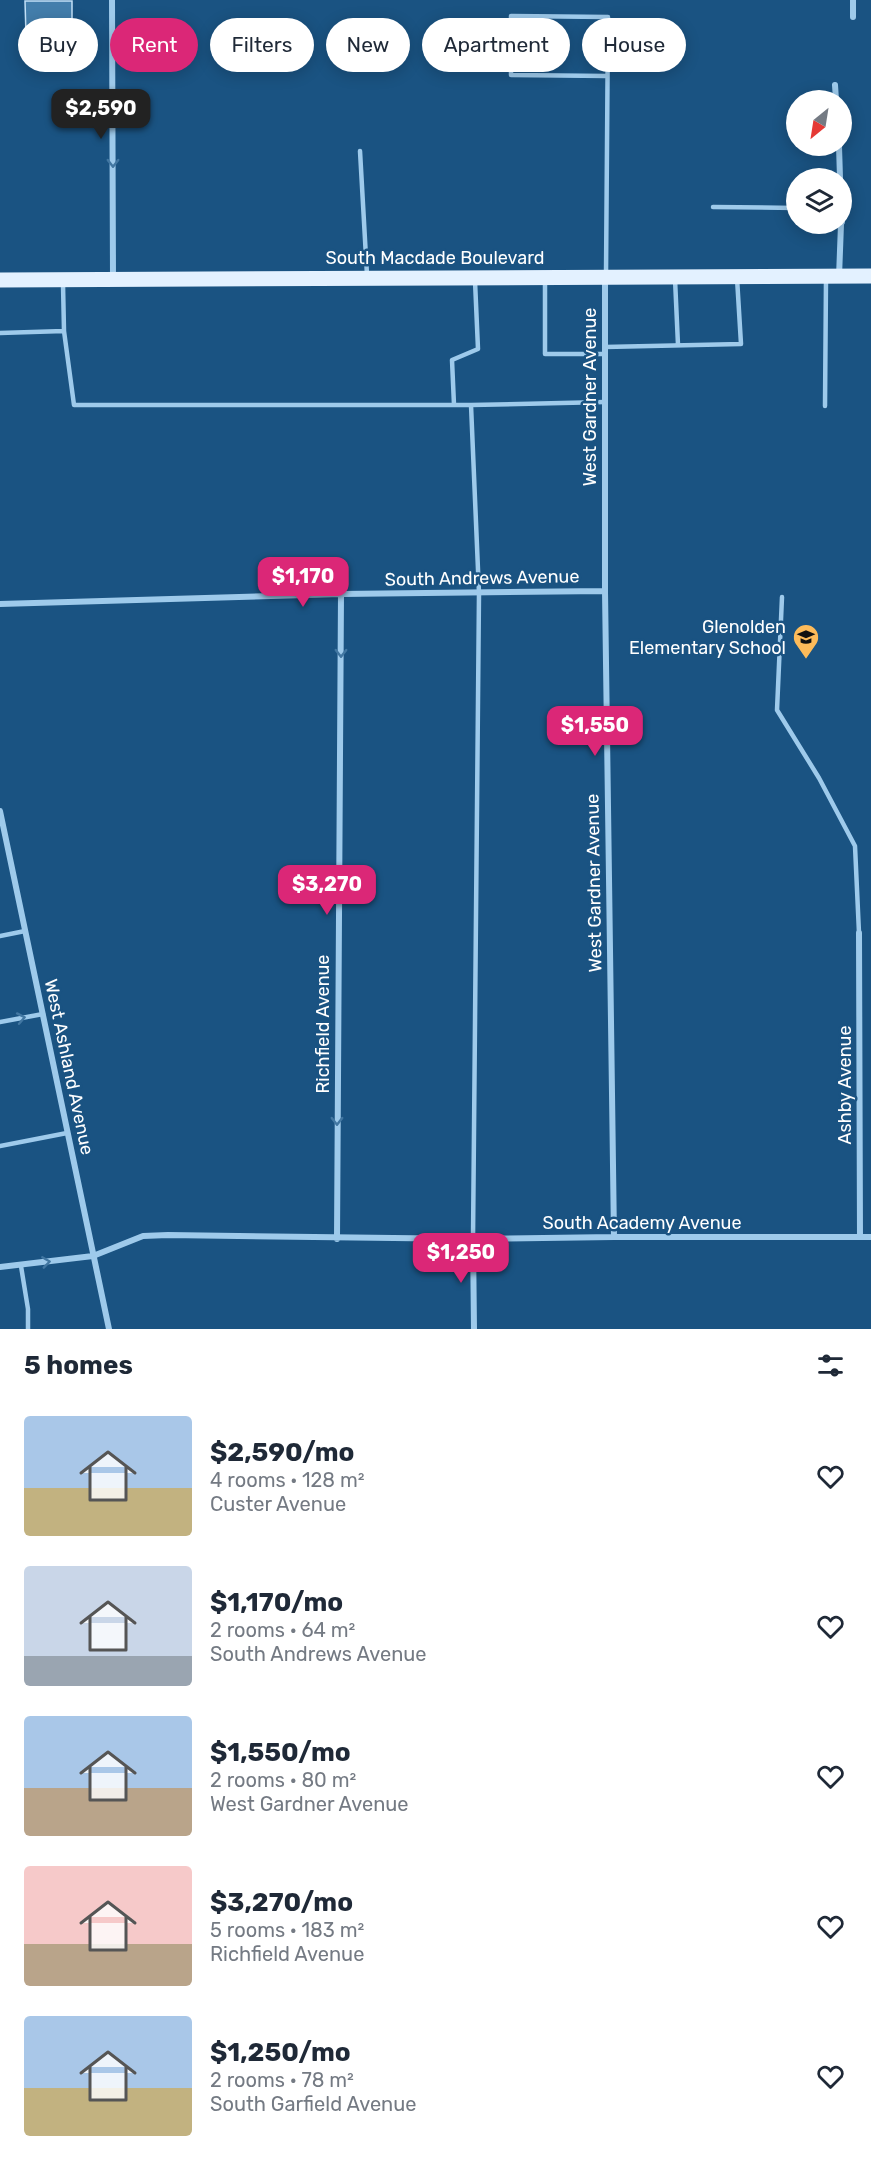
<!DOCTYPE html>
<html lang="en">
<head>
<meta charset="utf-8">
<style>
	:root { --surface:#fff; --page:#f6f6f7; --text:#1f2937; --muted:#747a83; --accent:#db2777 }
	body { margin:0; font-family:Rubik,sans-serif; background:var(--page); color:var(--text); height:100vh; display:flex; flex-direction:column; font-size:22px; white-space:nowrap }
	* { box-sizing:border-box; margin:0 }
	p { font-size:20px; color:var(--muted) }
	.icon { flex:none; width:33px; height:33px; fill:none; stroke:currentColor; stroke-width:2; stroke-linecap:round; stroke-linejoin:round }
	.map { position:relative; height:1329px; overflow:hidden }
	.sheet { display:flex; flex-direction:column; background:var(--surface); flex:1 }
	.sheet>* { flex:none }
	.guide { position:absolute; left:18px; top:18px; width:836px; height:54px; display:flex; gap:12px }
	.needle { width:39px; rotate:210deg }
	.buttons { position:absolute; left:786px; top:90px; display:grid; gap:12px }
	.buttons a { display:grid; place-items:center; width:66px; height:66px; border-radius:50%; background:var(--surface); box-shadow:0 3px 15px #0003; font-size:30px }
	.price { position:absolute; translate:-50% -51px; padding:0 14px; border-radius:12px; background:var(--accent); color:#fff; font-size:20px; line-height:39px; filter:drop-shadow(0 2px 3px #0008) }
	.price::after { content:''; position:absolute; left:50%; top:36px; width:18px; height:14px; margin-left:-9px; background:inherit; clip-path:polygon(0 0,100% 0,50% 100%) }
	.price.on { background:#222; color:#fff }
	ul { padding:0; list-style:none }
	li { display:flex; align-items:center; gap:18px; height:150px; padding:0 24px }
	li span { display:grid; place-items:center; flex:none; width:168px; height:120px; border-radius:6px; color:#555 }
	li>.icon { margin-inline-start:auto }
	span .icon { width:72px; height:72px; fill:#fffc; stroke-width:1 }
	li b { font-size:26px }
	h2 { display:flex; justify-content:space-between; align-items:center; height:72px; padding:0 24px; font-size:26px }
	.chip { padding:0 21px; border-radius:27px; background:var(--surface); box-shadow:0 3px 15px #0003; font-size:21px; line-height:54px }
	.chip.on { background:var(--accent); color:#fff }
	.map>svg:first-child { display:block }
</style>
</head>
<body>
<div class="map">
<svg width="871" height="1329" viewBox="0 0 871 1329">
	<rect width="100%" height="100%" fill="#1a5382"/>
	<path fill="#437eac" stroke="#c3e1f8" stroke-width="1.5" d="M25,1H72V34L26,35Z"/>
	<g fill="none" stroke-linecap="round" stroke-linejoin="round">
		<path stroke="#9ecaeb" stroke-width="4.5" d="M360,151L367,275
			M713,207L796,208
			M606,275L608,17L511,16V75L607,76
			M545,279V354H605
			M675,279L678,345
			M63,284L64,331L74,405H471
			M0,333L64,331
			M605,347L741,344L737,278
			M454,405L452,360L478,349L475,281
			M825,406L826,279
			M782,597L777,710L819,778L855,846L859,933
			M0,936L25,931
			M0,1022L43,1014
			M0,1146L67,1133
			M473,1239L479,593L471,405L605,402
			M21,1266L28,1309V1329"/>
		<path stroke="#9ecaeb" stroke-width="6" d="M112,0L113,278
			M853,17V0
			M835,85L836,100
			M839,146L840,178
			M842,198V222
			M839,277L841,224
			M605,278V591L614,1237
			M0,604L341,594L605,591
			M0,811L109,1329
			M859,933L860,1237
			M337,1239L341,594
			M473,1239L474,1329
			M0,1267L93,1256L143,1236L168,1235L473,1239L614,1237H871"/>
		<path stroke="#e3f1ff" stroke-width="15" d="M0,280L871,276"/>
	</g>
	<defs><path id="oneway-chevron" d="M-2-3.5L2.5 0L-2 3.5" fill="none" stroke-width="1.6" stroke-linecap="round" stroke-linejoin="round" transform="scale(1.5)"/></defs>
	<g stroke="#4277a2">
		<use href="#oneway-chevron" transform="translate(113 163) rotate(90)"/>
		<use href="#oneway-chevron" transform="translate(341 653) rotate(90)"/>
		<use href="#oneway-chevron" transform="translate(21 1018) rotate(-11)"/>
		<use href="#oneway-chevron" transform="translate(337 1121) rotate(90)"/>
		<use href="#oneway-chevron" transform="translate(46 1262) rotate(-8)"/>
	</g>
	<defs>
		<g id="school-pin" transform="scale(1.35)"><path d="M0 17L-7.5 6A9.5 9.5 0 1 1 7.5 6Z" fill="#fdbb5a" stroke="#1a5382"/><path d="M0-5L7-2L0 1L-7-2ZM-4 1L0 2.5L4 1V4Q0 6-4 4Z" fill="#111"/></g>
	</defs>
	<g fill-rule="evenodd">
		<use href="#school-pin" x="806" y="637"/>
	</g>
	<g text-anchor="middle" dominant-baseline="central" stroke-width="5" stroke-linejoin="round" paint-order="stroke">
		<g font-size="18" fill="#fff" stroke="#1a5382">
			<text x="435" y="258">South Macdade Boulevard</text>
			<text transform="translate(590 397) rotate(-90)">West Gardner Avenue</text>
			<text transform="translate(482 578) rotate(-1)">South Andrews Avenue</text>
			<text transform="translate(594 883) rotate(-91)">West Gardner Avenue</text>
			<text transform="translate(323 1024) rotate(-90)">Richfield Avenue</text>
			<text transform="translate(69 1067) rotate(78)">West Ashland Avenue</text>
			<text transform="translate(845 1085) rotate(-90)">Ashby Avenue</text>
			<text x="642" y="1223">South Academy Avenue</text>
		</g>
		<g font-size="18" fill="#fff" stroke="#1a5382" text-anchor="end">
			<text x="786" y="627">Glenolden<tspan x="786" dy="21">Elementary School</tspan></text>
		</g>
	</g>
</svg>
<div class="buttons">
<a><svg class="needle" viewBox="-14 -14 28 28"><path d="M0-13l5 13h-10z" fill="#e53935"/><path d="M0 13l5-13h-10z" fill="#747a83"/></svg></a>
<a><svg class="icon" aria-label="layers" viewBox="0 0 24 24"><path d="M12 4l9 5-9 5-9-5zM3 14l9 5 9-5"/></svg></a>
</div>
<b class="price on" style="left:101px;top:140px">$2,590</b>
<b class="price" style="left:303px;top:608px">$1,170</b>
<b class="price" style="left:595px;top:757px">$1,550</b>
<b class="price" style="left:327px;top:916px">$3,270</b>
<b class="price" style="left:461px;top:1284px">$1,250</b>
<div class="guide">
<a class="chip">Buy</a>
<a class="chip on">Rent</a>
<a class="chip">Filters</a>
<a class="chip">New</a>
<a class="chip">Apartment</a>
<a class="chip">House</a>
</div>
</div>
<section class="sheet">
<h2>5 homes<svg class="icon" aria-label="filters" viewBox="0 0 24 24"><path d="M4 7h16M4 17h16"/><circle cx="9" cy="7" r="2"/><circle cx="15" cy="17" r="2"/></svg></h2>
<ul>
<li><span style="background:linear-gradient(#a9c7e8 60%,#c2b280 0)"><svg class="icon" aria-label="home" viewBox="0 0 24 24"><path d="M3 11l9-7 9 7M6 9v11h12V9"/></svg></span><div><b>$2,590/mo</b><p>4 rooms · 128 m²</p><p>Custer Avenue</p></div><svg class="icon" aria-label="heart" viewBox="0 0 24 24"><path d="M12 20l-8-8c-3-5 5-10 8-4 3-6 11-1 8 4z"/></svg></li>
<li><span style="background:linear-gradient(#c9d6e8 75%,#9aa5b1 0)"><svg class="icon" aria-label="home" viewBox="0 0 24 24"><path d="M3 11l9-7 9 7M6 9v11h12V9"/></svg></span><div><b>$1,170/mo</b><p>2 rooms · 64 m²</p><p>South Andrews Avenue</p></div><svg class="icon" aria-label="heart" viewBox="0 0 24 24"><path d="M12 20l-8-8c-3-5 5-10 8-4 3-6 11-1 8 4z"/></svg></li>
<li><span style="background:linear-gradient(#a9c7e8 60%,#b9a48a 0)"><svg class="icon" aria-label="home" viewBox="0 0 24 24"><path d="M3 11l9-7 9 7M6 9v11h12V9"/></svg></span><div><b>$1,550/mo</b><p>2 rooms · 80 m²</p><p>West Gardner Avenue</p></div><svg class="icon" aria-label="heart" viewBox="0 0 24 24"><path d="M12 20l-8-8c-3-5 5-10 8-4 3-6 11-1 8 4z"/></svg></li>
<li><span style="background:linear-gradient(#f6c9c9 65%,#b9a48a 0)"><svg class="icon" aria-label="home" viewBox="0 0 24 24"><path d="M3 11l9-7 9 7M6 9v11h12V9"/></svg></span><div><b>$3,270/mo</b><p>5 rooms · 183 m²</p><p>Richfield Avenue</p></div><svg class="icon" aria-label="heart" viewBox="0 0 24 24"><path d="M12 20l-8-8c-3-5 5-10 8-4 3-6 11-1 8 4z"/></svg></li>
<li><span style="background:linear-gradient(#a9c7e8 60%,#c2b280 0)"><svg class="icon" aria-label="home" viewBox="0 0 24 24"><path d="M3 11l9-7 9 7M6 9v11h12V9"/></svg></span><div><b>$1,250/mo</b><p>2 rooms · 78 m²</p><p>South Garfield Avenue</p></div><svg class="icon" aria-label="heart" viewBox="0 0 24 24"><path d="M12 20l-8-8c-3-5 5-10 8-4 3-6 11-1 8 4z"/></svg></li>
</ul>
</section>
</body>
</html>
